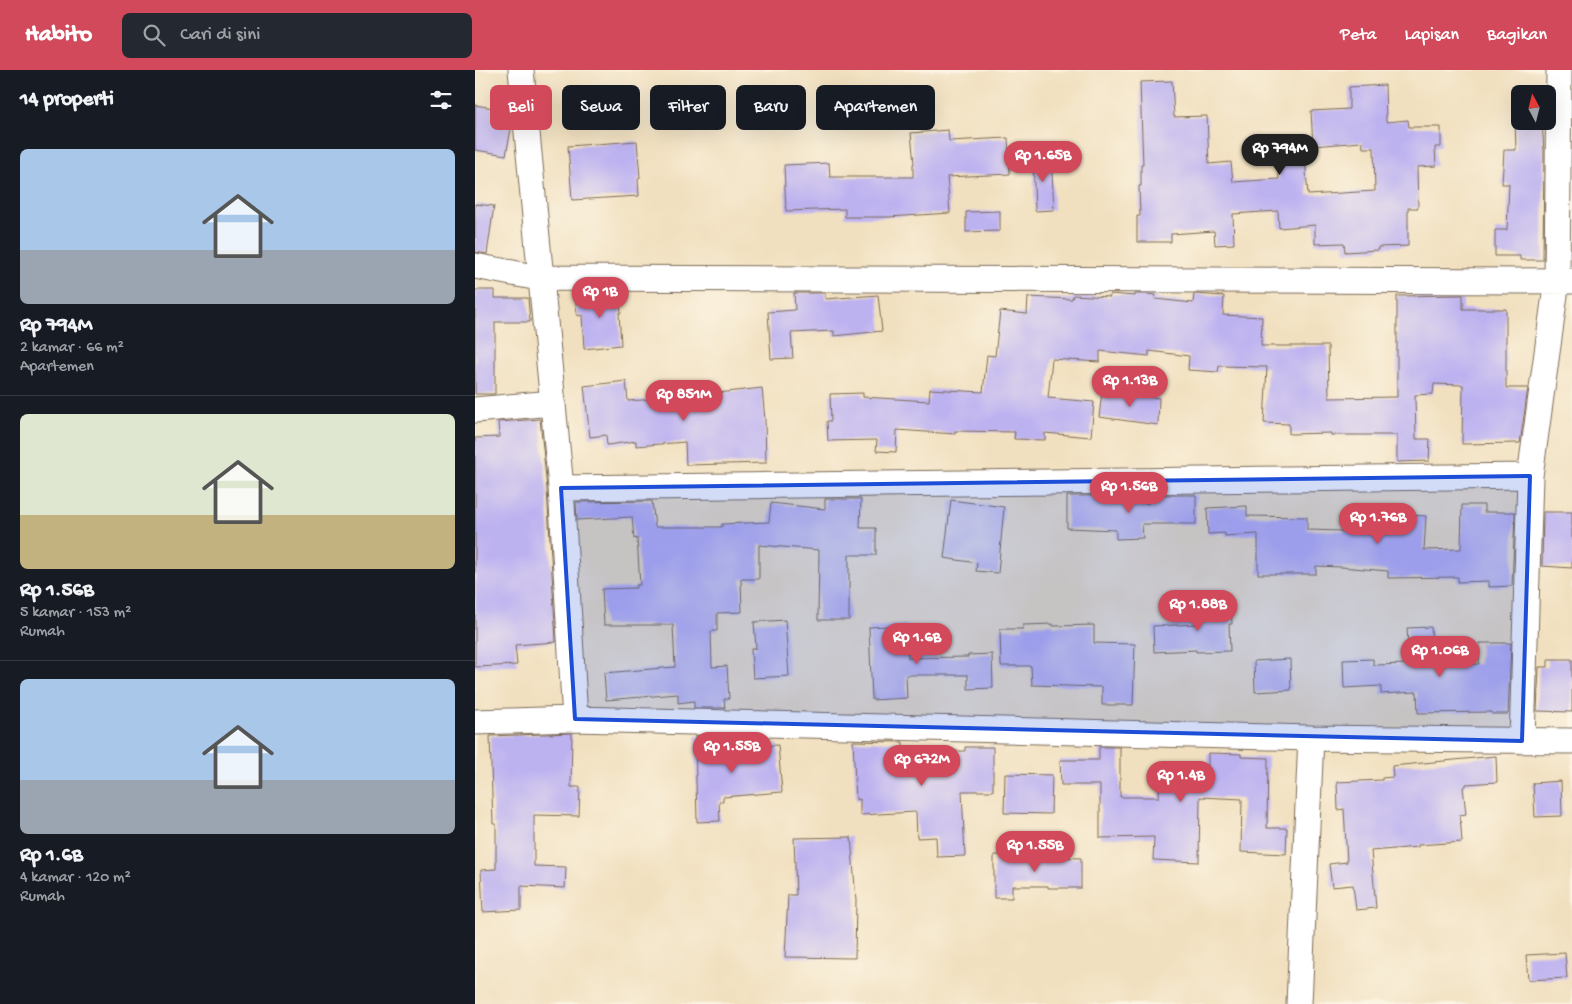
<!DOCTYPE html>
<html lang="id">
<head>
<meta charset="utf-8">
<style>
	:root { --surface:#171b24; --page:#242831; --text:#f1f3f6; --muted:#9ea1a6; --line:#363941; --accent:#d1495b }
	body { margin:0; font-family:"Gochi Hand",sans-serif; background:var(--page); color:var(--text); height:100vh; display:flex; flex-direction:column; font-size:19px; white-space:nowrap }
	* { box-sizing:border-box; margin:0 }
	p { font-size:16px; color:var(--muted) }
	.icon { flex:none; width:28px; height:28px; fill:none; stroke:currentColor; stroke-width:2; stroke-linecap:round; stroke-linejoin:round }
	.map { position:relative; flex:1; overflow:hidden }
	.details { display:flex; flex-direction:column; background:var(--surface); width:475px }
	.details>* { flex:none }
	.banner { position:absolute; left:15px; top:15px; width:475px; height:45px; display:flex; gap:10px }
	.needle { width:32px; rotate:353deg }
	.fabs { position:absolute; left:1036px; top:15px; display:grid; gap:10px }
	.fabs a { display:grid; place-items:center; width:45px; height:45px; border-radius:8px; background:var(--surface); box-shadow:0 5px 20px #0002; font-size:25px }
	.price { position:absolute; translate:-50% -42px; padding:0 11px; border-radius:18px; background:var(--accent); color:#fff; font-size:16px; line-height:32px; filter:drop-shadow(0 1px 2px #0008) }
	.price::after { content:''; position:absolute; left:50%; top:30px; width:15px; height:11px; margin-left:-8px; background:inherit; clip-path:polygon(0 0,100% 0,50% 100%) }
	.price.selected { background:#222; color:#fff }
	ul { padding:0; list-style:none }
	li { display:grid; align-content:center; gap:10px; height:265px; padding:0 20px }
	li+li { border-top:1px solid var(--line) }
	li span { display:grid; place-items:center; height:155px; border-radius:8px; color:#555 }
	li>.icon { margin-inline-start:auto }
	span .icon { width:90px; height:90px; fill:#fffc; stroke-width:1 }
	li b { font-size:21px }
	h2 { display:flex; justify-content:space-between; align-items:center; height:60px; padding:0 20px; font-size:21px }
	.pill { padding:0 18px; border-radius:8px; background:var(--surface); box-shadow:0 5px 20px #0002; font-size:18px; line-height:45px }
	.pill.selected { background:var(--accent); color:#fff }
	header { display:flex; align-items:center; gap:30px; box-sizing:border-box; height:70px; padding:0 25px; background:var(--accent); color:#fff }
	header strong { font-size:24px }
	nav { display:flex; gap:28px; margin-inline-start:auto; font-size:18px }
	.search { width:350px; height:45px; background:var(--page); display:flex; align-items:center; gap:12px; box-sizing:border-box; padding:0 18px; border-radius:8px; color:var(--muted); font-size:19px }
	main { display:flex; flex:1; min-height:0 }
	.map>svg:first-child { display:block }
</style>
</head>
<body>
<header>
<strong>Habito</strong>
<div class="search"><svg class="icon" aria-label="search" viewBox="0 0 24 24"><circle cx="10" cy="10" r="6"/><path d="M15 15l6 6"/></svg>Cari di sini</div>
<nav><a>Peta</a><a>Lapisan</a><a>Bagikan</a></nav>
</header>
<main>
<section class="details">
<h2>14 properti<svg class="icon" aria-label="filters" viewBox="0 0 24 24"><path d="M4 7h16M4 17h16"/><circle cx="9" cy="7" r="2"/><circle cx="15" cy="17" r="2"/></svg></h2>
<ul>
<li><span style="background:linear-gradient(#a9c7e8 65%,#9aa5b1 0)"><svg class="icon" aria-label="home" viewBox="0 0 24 24"><path d="M3 11l9-7 9 7M6 9v11h12V9"/></svg></span><div><b>Rp 794M</b><p>2 kamar · 66 m²</p><p>Apartemen</p></div></li>
<li><span style="background:linear-gradient(#dfe7d0 65%,#c2b280 0)"><svg class="icon" aria-label="home" viewBox="0 0 24 24"><path d="M3 11l9-7 9 7M6 9v11h12V9"/></svg></span><div><b>Rp 1.56B</b><p>5 kamar · 153 m²</p><p>Rumah</p></div></li>
<li><span style="background:linear-gradient(#a9c7e8 65%,#9aa5b1 0)"><svg class="icon" aria-label="home" viewBox="0 0 24 24"><path d="M3 11l9-7 9 7M6 9v11h12V9"/></svg></span><div><b>Rp 1.6B</b><p>4 kamar · 120 m²</p><p>Rumah</p></div></li>
</ul>
</section>
<div class="map">
<svg width="1097" height="934" viewBox="0 0 1097 934">
	<rect width="100%" height="100%" fill="#fcf5e5"/>
	<filter id="ink" filterUnits="userSpaceOnUse"><feTurbulence type="fractalNoise" baseFrequency=".02" numOctaves="2"/><feDisplacementMap in="SourceGraphic" scale="10" xChannelSelector="R" yChannelSelector="G"/><feConvolveMatrix kernelMatrix="1 2 1 2 8 2 1 2 1" color-interpolation-filters="sRGB"/></filter>
	<filter id="wash" filterUnits="userSpaceOnUse"><feTurbulence type="fractalNoise" baseFrequency=".0096" numOctaves="4" result="noise"/><feDisplacementMap in="SourceGraphic" scale="20" xChannelSelector="R" yChannelSelector="G"/><feGaussianBlur stdDeviation="1.12" result="paint"/><feColorMatrix in="noise" values="0 0 0 0 0 0 0 0 0 0 0 0 0 0 0 0 0 1.4 0 .05"/><feComposite in="paint" operator="in"/></filter>
	<g filter="url(#wash)">
		<rect width="100%" height="100%" fill="#f1e0bf"/>
		<g id="blocks">
			<path fill="#bdb2f0" d="M697,11L699,47L732,46L734,94L756,92L758,112L804,109L802,78L829,77L833,125L900,121L899,78H888L887,72L838,76L836,41L874,39V17L910,15L911,52L933,50L934,57H966V77H960L961,96L942,97L943,138H933V176L903,177V180L870,182L869,173L840,174V155L804,158L803,141L758,144L759,174L740,175L739,161L696,164V172H662V146H665L664,116H666V95H668L665,12Z
				M0,35L36,41L37,54L31,85L0,80Z
				M1040,51H1067L1069,81L1068,190H1045V186H1020V160H1032L1034,114H1027L1029,80H1041Z
				M473,60L474,71L533,68L535,104L472,107L475,143L414,147H370V139L311,141L309,95L354,93L355,107H438V94H439L436,63Z
				M162,71L165,108L163,109L164,126L97,130L93,76Z
				M576,85L579,140L560,141L558,86Z
				M0,134L19,136L12,184L0,182Z
				M525,141V161L491,162V142Z
				M0,220H20V228H53L55,252H20V324H0Z
				M100,222L144,223L146,243H144L146,275L109,279L107,245L102,246Z
				M319,223H350V229L403,225L407,261L359,266V261L316,263L318,288L296,289L293,242L320,240Z
				M635,224L660,226V224H671L681,225L680,229L718,233L719,224L749,226L748,245L787,247L786,276H853L854,328L922,327V226L988,225V239H1031V318H1053L1045,373L987,374L988,315L959,314L958,324L940,325L941,369H955L954,391L922,392V365H856V363L814,364V354L789,353L792,297L744,296L743,302L713,300L714,286L674,281V286L625,281V292L577,289L573,328L619,332L616,367L570,363V370L539,369L540,362L480,361V364L422,360L421,382L401,381L402,370L353,371L352,351H356L355,324L388,323V327L454,331L455,319L508,322L512,285L520,286L525,241L552,244L553,227L597,229L598,225L635,227Z
				M151,311L153,331L210,327L209,319L242,317L243,323L287,318L290,350L291,393L211,395L210,372L161,376V371L132,375L131,365L115,367L109,316Z
				M627,322L684,328L683,355L624,347Z
				M65,349L72,419L81,572L40,575L42,595L0,597V368L24,367L23,352Z
				M674,425H721V454H667L668,468L641,469V460L592,458V426H638V434L674,433Z
				M350,429H386L385,458H401V485H374V550H343L344,480L284,475V509H266L267,542L242,543V561H236L237,597L252,596L254,629H249L250,638H219V631L203,633V624L131,630L129,603L200,597L198,555H129L127,519L161,518V515H165L162,468L159,469L157,447L102,450L101,432L177,431L180,457H247V454L294,452L296,433L350,439Z
				M476,430L529,437L523,503L501,501L502,493L469,488Z
				M987,435H1009V442H1040L1037,516L1014,517V511L983,512V507L913,508V501L866,497L841,496V504H783V464L750,466V463L733,464L732,438L772,436V446L832,447V460L869,461L870,444L917,448V444L951,446L949,480L986,479Z
				M1068,442H1097V498L1067,496Z
				M756,534L757,554H754L755,581L721,582V580L679,582L678,556L723,554L722,536Z
				M310,550L314,606L278,608L276,579L281,578L279,552Z
				M578,554V556L619,555V573L660,574L658,635H627V617L557,615L556,596H526L525,559H548V555Z
				M432,555L433,588L493,587V585L517,584L518,618L493,619V605H431L432,628L397,630L394,557Z
				M956,557L958,594H1004L1005,573H1036L1033,644H1017V642L943,643L942,622L906,624V616L869,618L868,590L898,589V595L934,594L932,558Z
				M815,589L816,620L780,622L779,591Z
				M1073,589H1097V642L1062,641L1064,597H1073Z
				M97,663L96,717H105L104,746L59,745V796L91,797L90,818L46,816V840L8,842L6,800L21,799V754H18L15,666Z
				M220,666L250,667L251,678L303,675L307,722L248,727V731H244L245,751L222,752Z
				M378,671L428,672V682L490,681V677H518V721H487L490,786L462,787L461,767L442,768L441,742L385,745V729L381,730Z
				M624,677H645V727H684L685,709L697,710L698,695L733,696V683L766,684V687L793,688L792,758H812L811,784L766,782L767,729L725,727L724,792L678,790L679,767L625,768V715H586L585,690H624Z
				M1021,686L1022,712L991,714V716L988,717L991,744L985,745L987,772L943,775V777L896,781L901,838L881,840L878,815L857,817L854,794L872,792L869,739L863,740L862,712L907,710V708L918,707L917,696Z
				M530,704L577,705L576,744L529,743Z
				M1086,711L1087,746L1060,747L1058,713Z
				M376,767L381,830L380,888L310,887L313,825H321L319,768Z
				M519,785H571V787L606,788V818H573V816H537V828H519Z
				M1090,883L1092,908L1053,910L1051,885Z"/>
		</g>
	</g>
	<g filter="url(#ink)">
		<use href="#blocks" fill-opacity="0" stroke="#7b6a56" stroke-width="1"/>
		<g fill="none" stroke-linecap="round" stroke-linejoin="round">
			<g stroke="#7b6a56" stroke-width="27">
				<path id="street" d="M46,0L86,418L100,649
					M0,196L64,208L1097,211
					M0,340L77,333
					M86,418L1055,406
					M0,652L100,649L836,668L1097,671
					M1047,671L1055,406L1082,210L1084,0
					M824,934L836,668"/>
			</g>
			<use href="#street" stroke="#fff" stroke-width="25"/>
		</g>
	</g>
	<path fill="#1d4ed8" fill-opacity="0.2" stroke="#1d4ed8" stroke-width="4" stroke-linejoin="round" d="M1055,406L1047,671L100,649L86,418Z"/>
</svg>
<div class="fabs">
<a><svg class="needle" viewBox="-14 -14 28 28"><path d="M0-13l5 13h-10z" fill="#e53935"/><path d="M0 13l5-13h-10z" fill="#9ea1a6"/></svg></a>
</div>
<b class="price selected" style="left:805px;top:106px">Rp 794M</b>
<b class="price" style="left:568px;top:113px">Rp 1.65B</b>
<b class="price" style="left:125px;top:249px">Rp 1B</b>
<b class="price" style="left:655px;top:338px">Rp 1.13B</b>
<b class="price" style="left:209px;top:352px">Rp 851M</b>
<b class="price" style="left:654px;top:444px">Rp 1.56B</b>
<b class="price" style="left:903px;top:475px">Rp 1.76B</b>
<b class="price" style="left:723px;top:562px">Rp 1.88B</b>
<b class="price" style="left:442px;top:595px">Rp 1.6B</b>
<b class="price" style="left:965px;top:608px">Rp 1.06B</b>
<b class="price" style="left:257px;top:704px">Rp 1.55B</b>
<b class="price" style="left:447px;top:717px">Rp 672M</b>
<b class="price" style="left:706px;top:733px">Rp 1.4B</b>
<b class="price" style="left:560px;top:803px">Rp 1.55B</b>
<div class="banner">
<a class="pill selected">Beli</a>
<a class="pill">Sewa</a>
<a class="pill">Filter</a>
<a class="pill">Baru</a>
<a class="pill">Apartemen</a>
</div>
</div>
</main>
</body>
</html>
